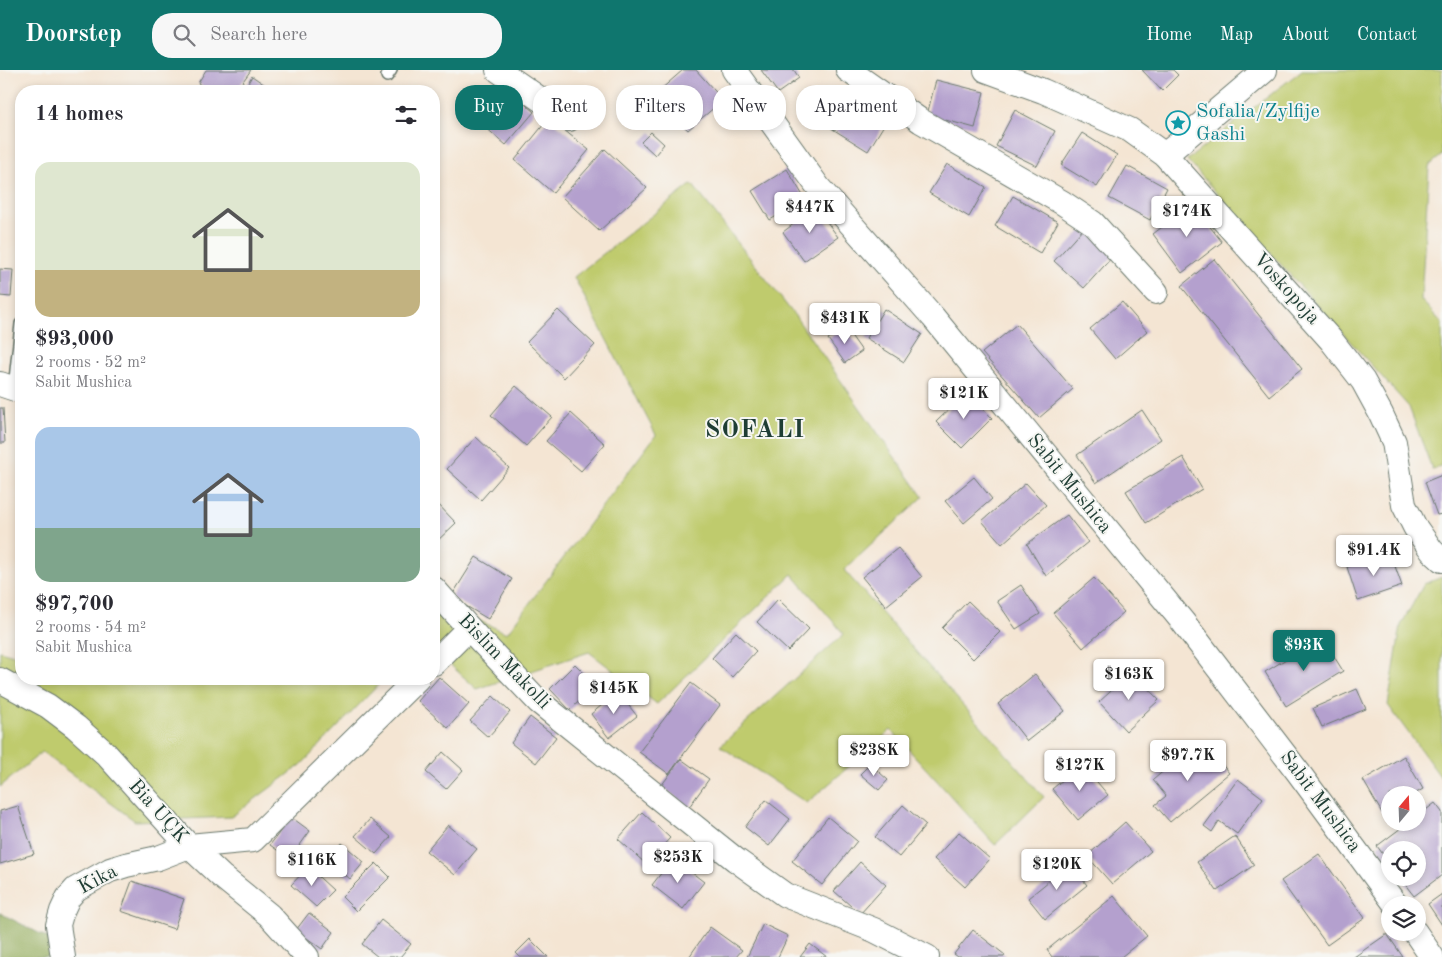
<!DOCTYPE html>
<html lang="en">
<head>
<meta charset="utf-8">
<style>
	:root { --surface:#fff; --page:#f7f7f7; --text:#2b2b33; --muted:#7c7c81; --accent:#0f766e }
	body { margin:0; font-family:"Old Standard TT",serif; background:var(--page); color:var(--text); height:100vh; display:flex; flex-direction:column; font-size:19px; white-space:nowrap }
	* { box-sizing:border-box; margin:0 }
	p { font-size:16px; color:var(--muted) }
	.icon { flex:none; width:28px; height:28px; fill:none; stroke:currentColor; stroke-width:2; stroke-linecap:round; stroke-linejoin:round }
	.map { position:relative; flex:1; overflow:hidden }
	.side { position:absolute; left:15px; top:15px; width:425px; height:600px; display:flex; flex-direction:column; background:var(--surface); border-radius:20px; box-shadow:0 2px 8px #0003 }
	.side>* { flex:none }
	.top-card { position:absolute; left:455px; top:15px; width:475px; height:45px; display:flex; gap:10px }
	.needle { width:32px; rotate:19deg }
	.tools { position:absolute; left:1381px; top:716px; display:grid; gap:10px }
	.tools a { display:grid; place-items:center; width:45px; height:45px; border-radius:50%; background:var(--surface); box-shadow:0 2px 8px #0003; font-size:25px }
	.price { position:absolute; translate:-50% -42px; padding:0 11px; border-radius:5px; background:#fff; color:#222; font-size:16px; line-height:32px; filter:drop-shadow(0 1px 2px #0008) }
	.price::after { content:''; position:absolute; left:50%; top:30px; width:15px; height:11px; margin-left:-8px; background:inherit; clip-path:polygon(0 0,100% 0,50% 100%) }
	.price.on { background:var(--accent); color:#fff }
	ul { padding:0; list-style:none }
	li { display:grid; align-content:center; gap:10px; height:265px; padding:0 20px }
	li span { display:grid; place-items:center; height:155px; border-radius:15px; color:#555 }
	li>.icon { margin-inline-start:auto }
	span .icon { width:90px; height:90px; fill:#fffc; stroke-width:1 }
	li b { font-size:21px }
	h2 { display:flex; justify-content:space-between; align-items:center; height:60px; padding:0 20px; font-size:21px }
	.chip { padding:0 18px; border-radius:20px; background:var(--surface); box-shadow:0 2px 8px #0003; font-size:18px; line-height:45px }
	.chip.on { background:var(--accent); color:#fff }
	header { display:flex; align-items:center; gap:30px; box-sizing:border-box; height:70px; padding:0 25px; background:var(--accent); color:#fff }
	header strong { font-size:24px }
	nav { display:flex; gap:28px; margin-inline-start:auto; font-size:18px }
	.search { width:350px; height:45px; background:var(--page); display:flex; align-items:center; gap:12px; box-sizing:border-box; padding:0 18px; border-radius:20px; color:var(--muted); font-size:19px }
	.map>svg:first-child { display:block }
</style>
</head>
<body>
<header>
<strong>Doorstep</strong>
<div class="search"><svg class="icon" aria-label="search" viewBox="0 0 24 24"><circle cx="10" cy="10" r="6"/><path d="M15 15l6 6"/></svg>Search here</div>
<nav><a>Home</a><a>Map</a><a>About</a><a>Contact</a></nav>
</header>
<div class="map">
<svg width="1442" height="887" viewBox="0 0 1442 887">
	<rect width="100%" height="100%" fill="#f6f6f2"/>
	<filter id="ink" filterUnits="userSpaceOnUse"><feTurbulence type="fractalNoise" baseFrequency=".02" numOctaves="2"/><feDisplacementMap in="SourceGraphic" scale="10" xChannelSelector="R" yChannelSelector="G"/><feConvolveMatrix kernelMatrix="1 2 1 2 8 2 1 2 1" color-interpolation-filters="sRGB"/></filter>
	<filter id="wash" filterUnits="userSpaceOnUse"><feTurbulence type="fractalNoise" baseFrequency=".0096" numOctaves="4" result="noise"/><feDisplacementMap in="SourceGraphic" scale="20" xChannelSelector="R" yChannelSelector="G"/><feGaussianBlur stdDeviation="1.12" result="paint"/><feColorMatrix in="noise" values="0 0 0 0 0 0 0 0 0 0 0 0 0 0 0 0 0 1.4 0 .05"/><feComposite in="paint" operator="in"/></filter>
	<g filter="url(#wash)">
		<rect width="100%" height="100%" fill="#f4e5d3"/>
		<path fill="#bfcb6d" stroke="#6f8450" d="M1302,0H1442V85L1429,96L1421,230L1442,253V397L1432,399L1409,337L1187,90Z
			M692,114L795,246L923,427L844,500L1044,727L995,775L891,660L807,733L720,676L844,564L792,504L657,634L589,582L477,619L434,580V531L507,563L656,365L574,207Z
			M1442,507V709L1388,635L1401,555L1424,514Z
			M0,581L21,587V609H384L301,695L231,747L135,751L42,682L0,717Z"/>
		<path fill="#97af60" stroke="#5b764a" d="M0,843L52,870L54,887H0Z"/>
		<g id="blocks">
			<path fill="#b4a0ce" d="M206,0H251L236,21H209L198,13Z
				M683,0H696L723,30L688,60L652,27Z
				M761,0H794L799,8L778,23Z
				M1142,0H1173L1178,5L1162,21Z
				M252,6L274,21H243Z
				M936,10L984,22L975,58L927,45Z
				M498,11L534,42L506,75L470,44Z
				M854,22L890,45L868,81L831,58Z
				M1015,40L1055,61L1037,96L996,76Z
				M549,48L589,80L553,123L515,90Z
				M651,62L664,74L655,85L641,72Z
				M1082,63L1117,85L1097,117L1061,95Z
				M605,79L647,118L599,161L562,127Z
				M947,94L986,117L969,147L929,123Z
				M1127,96L1167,118L1150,150L1109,128Z
				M787,99L805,129L770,150L752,121Z
				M1013,126L1058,152L1040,183L995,156Z
				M1192,134L1222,172L1182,203L1153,164Z
				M816,137L838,167L804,191L783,162Z
				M1084,158L1114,185L1084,218L1054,191Z
				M1214,189L1302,299L1269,326L1181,216Z
				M0,199L13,200L11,227L0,226Z
				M1122,232L1147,261L1115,289L1090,259Z
				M884,239L922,264L904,292L866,268Z
				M558,240L595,275L564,308L527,272Z
				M1017,254L1073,319L1039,348L982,283Z
				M845,257L862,281L845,293L828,269Z
				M516,316L552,347L526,376L491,345Z
				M967,322L992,348L962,378L936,352Z
				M0,338H3L5,373H0Z
				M1142,340L1161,369L1096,413L1077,385Z
				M571,343L605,374L581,401L546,371Z
				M476,367L509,398L481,430L447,399Z
				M1183,387L1202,419L1146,453L1126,421Z
				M1442,405V444L1437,445L1425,412Z
				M974,407L992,429L964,453L945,431Z
				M1026,413L1046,435L1002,474L982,451Z
				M434,430L456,453L434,474Z
				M1067,445L1088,472L1046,506L1027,474Z
				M898,478L922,507L886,536L862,507Z
				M1390,482L1402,516L1358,531L1347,497Z
				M476,487L512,509L488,549L451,527Z
				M1094,508L1124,542L1083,578L1053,543Z
				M1021,515L1040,544L1016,559L997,531Z
				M778,529L809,559L788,581L757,552Z
				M968,531L1000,562L973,589L942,558Z
				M736,562L756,581L732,607L712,588Z
				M1322,567L1343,601L1286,636L1265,602Z
				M575,594L596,615L570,640L550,619Z
				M1132,602L1159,630L1126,661L1099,632Z
				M1035,604L1065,641L1027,671L998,634Z
				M439,607L469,634L448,658L418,631Z
				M691,613L720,635L669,704L639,682Z
				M1357,619L1366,639L1322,657L1313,638Z
				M618,622L637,646L609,668L591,644Z
				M493,626L510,642L488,667L470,651Z
				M530,647L556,667L536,693L511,673Z
				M1189,679L1199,691L1211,681L1229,703L1170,752L1155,735L1166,726L1153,710Z
				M443,682L463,700L446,719L426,702Z
				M1404,686L1423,719L1413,725H1390V738L1382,743L1363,710Z
				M681,689L709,709L689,737L661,716Z
				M870,694L888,710L879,720L860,704Z
				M1082,694L1108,725L1078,750L1052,719Z
				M1238,709L1263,728L1237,764L1219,751L1212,762L1204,756Z
				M766,730L790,749L769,776L745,757Z
				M1435,733L1442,742V805L1414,826L1400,808H1418V780H1390V794L1377,776L1409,752H1418V746Z
				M903,735L926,755L899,787L875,767Z
				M18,736L34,784L0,794V741Z
				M642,742L670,768L646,794L618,769Z
				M291,747L310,761L290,789L270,775Z
				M828,747L857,771L822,815L792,791Z
				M370,749L391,767L376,784L355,766Z
				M1125,752L1151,781L1112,814L1087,786Z
				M448,755L477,779L455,805L426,781Z
				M959,762L990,789L965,817L934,789Z
				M1235,766L1254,795L1217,821L1197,792Z
				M342,773L364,792L350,809L328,790Z
				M1319,784L1365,848L1327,875L1281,811Z
				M673,788L704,812L683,839L652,815Z
				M860,792L886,815L860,844L834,821Z
				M376,793L390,807L356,841L342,827Z
				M1070,794L1087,815L1045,849L1028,828Z
				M308,797L333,820L316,837L291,815Z
				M132,811L184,829L174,859L121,841Z
				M1442,824V855L1428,834Z
				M1114,826L1147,866L1121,887H1052L1047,880Z
				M309,843L334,862L322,879L296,860Z
				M381,850L411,874L400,887H378L362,874Z
				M763,854L788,866L778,887H747Z
				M710,857L742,880L736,887H689Z
				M973,860L1005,885L1004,887H958L954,884Z
				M1387,864L1403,887H1354Z
				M530,869L548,887H520L516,883Z
				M810,874L827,887H800Z"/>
		</g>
	</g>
	<g filter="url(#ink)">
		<use href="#blocks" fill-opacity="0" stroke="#6a786c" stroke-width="1"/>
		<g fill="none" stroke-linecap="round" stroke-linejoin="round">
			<g stroke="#6a786c" stroke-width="14">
				<path id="service" d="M387,6L391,0
					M14,319L21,254"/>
			</g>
			<g stroke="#6a786c" stroke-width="26">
				<path id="minor" d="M498,0L569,49
					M734,0L819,118L933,247L1183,552L1298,702L1396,835
					M848,0L921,51L1063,133L1093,153L1156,222
					M986,0L1043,21L1130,60L1165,85L1331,270L1363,311L1381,344L1394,372L1404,435L1415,457L1432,481L1442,490
					M1165,85L1265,0
					M0,314L21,321
					M434,519L477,567L539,632L736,790L785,825L874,860L927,887
					M434,593L469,558
					M0,610L48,636L76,657L106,684L189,776L221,806L269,845L307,887
					M1415,862L1432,887
					M63,887L58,855L62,841L68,828L76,819L110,800L126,795L158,788L189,776L253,770L417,609"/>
			</g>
			<use href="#service" stroke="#fff" stroke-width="11"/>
			<use href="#minor" stroke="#fff" stroke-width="24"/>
		</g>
	</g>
	<defs>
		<g id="sight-ring" transform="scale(1.25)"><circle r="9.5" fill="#f6f6f2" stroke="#0f9aa8" stroke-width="1.5"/><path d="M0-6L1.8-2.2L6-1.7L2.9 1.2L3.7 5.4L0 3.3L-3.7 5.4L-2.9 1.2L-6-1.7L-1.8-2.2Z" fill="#0f9aa8"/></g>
	</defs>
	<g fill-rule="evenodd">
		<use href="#sight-ring" x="1178" y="53"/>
	</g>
	<g text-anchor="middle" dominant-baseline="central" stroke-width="4" stroke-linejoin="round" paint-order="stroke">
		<g font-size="20" fill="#0d838f" stroke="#f6f6f2" text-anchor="start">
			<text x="1196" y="42">Sofalia/Zylfije<tspan x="1196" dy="23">Gashi</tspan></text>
		</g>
		<g font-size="20" fill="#1f3d34" stroke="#f6f6f2">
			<text transform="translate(1286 219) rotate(48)">Voskopoja</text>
			<text transform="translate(1069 414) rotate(51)">Sabit Mushica</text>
			<text transform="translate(504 592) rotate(46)">Bislim Makolli</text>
			<text transform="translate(1320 732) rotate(53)">Sabit Mushica</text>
			<text transform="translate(158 742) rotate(48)">Bia UÇK</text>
			<text transform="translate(98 810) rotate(-28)">Kika</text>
		</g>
		<g font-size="25" font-weight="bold" letter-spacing="1" fill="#1f3d34" stroke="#f6f6f2">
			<text x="755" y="360">SOFALI</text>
		</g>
	</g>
</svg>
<div class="tools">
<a><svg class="needle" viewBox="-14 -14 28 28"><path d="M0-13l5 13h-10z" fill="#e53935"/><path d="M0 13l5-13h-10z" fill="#7c7c81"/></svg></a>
<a><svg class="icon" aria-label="locate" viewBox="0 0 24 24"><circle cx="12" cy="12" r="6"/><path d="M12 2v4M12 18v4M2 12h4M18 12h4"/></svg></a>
<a><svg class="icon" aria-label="layers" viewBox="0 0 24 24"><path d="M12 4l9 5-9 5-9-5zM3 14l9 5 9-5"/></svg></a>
</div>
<b class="price" style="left:810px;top:164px">$447K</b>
<b class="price" style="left:1187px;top:168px">$174K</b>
<b class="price" style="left:845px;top:275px">$431K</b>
<b class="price" style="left:964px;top:350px">$121K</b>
<b class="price" style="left:1374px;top:507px">$91.4K</b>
<b class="price on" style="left:1304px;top:602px">$93K</b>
<b class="price" style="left:1129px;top:631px">$163K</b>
<b class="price" style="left:614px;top:645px">$145K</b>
<b class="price" style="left:874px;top:707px">$238K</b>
<b class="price" style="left:1188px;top:712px">$97.7K</b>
<b class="price" style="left:1080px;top:722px">$127K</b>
<b class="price" style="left:678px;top:814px">$253K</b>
<b class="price" style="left:312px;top:817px">$116K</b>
<b class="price" style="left:1057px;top:821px">$120K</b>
<div class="top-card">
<a class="chip on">Buy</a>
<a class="chip">Rent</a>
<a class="chip">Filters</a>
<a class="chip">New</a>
<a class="chip">Apartment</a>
</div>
<section class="side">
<h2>14 homes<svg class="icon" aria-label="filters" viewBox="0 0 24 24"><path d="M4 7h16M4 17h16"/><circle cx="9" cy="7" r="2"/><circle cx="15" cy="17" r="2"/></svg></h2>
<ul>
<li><span style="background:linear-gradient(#dfe7d0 70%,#c2b280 0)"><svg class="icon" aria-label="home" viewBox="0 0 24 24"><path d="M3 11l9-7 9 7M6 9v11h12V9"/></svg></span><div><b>$93,000</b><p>2 rooms · 52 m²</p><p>Sabit Mushica</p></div></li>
<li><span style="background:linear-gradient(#a9c7e8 65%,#7fa58c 0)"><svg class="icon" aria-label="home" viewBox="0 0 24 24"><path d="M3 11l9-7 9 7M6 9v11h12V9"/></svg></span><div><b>$97,700</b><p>2 rooms · 54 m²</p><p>Sabit Mushica</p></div></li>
</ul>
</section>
</div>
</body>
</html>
